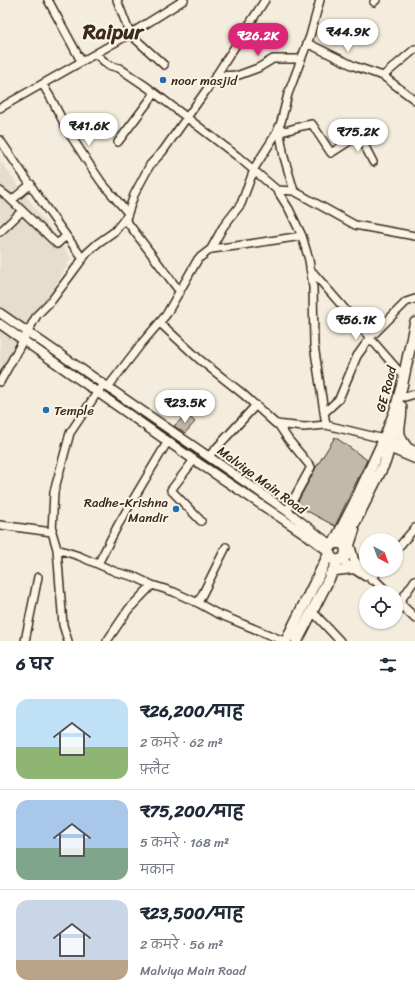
<!DOCTYPE html>
<html lang="hi">
<head>
<meta charset="utf-8">
<style>
	:root { --surface:#fff; --page:#f6f6f7; --text:#1f2937; --muted:#747a83; --line:#e0e1e3; --accent:#db2777 }
	body { margin:0; font-family:Sriracha,"Playpen Sans Deva",sans-serif; background:var(--page); color:var(--text); height:100vh; display:flex; flex-direction:column; font-size:15px; white-space:nowrap }
	* { box-sizing:border-box; margin:0 }
	p { font-size:13px; color:var(--muted) }
	.icon { flex:none; width:22px; height:22px; fill:none; stroke:currentColor; stroke-width:2; stroke-linecap:round; stroke-linejoin:round }
	.map { position:relative; height:641px; overflow:hidden }
	.sheet { display:flex; flex-direction:column; background:var(--surface); flex:1 }
	.sheet>* { flex:none }
	.needle { width:26px; rotate:139deg }
	.fabs { position:absolute; left:359px; top:533px; display:grid; gap:8px }
	.fabs a { display:grid; place-items:center; width:44px; height:44px; border-radius:50%; background:var(--surface); box-shadow:0 1px 3px #0004; font-size:20px }
	.price { position:absolute; translate:-50% -34px; padding:0 9px; border-radius:14px; background:#fff; color:#222; font-size:13px; line-height:26px; filter:drop-shadow(0 1px 2px #0008) }
	.price::after { content:''; position:absolute; left:50%; top:24px; width:12px; height:9px; margin-left:-6px; background:inherit; clip-path:polygon(0 0,100% 0,50% 100%) }
	.price.active { background:var(--accent); color:#fff }
	ul { padding:0; list-style:none }
	li { display:flex; align-items:center; gap:12px; height:100px; padding:0 16px }
	li+li { border-top:1px solid var(--line) }
	li span { display:grid; place-items:center; flex:none; width:112px; height:80px; border-radius:12px; color:#555 }
	li>.icon { margin-inline-start:auto }
	span .icon { width:48px; height:48px; fill:#fffc; stroke-width:1 }
	li b { font-size:17px }
	h2 { display:flex; justify-content:space-between; align-items:center; height:48px; padding:0 16px; font-size:17px }
	.map>svg:first-child { display:block }
</style>
</head>
<body>
<div class="map">
<svg width="415" height="641" viewBox="0 0 415 641">
	<rect width="100%" height="100%" fill="#f4eddd"/>
	<filter id="ink" filterUnits="userSpaceOnUse"><feTurbulence type="fractalNoise" baseFrequency=".025" numOctaves="2"/><feDisplacementMap in="SourceGraphic" scale="8" xChannelSelector="R" yChannelSelector="G"/><feConvolveMatrix kernelMatrix="1 2 1 2 8 2 1 2 1" color-interpolation-filters="sRGB"/></filter>
	<g filter="url(#ink)">
		<path fill="#e5ddce" d="M0,160L71,258L0,385Z"/>
		<path fill="#c3b9aa" stroke="#3b2a1e" d="M187,414L195,422L185,433L174,426Z
			M335,437L367,460L335,526L296,505L315,469Z"/>
		<g fill="none" stroke-linecap="round" stroke-linejoin="round">
			<g stroke="#3b2a1e" stroke-width="10">
				<path id="minor" d="M48,0L81,61
					M117,0L130,34L164,65
					M374,2L376,0
					M307,43L354,66L383,76L415,100
					M96,54L108,65L119,68L147,87L237,156L277,190L289,209L302,236L309,260L313,287L314,345L326,425
					M216,76L239,75L258,68L273,59H301
					M383,76L415,49
					M43,85L52,100L69,133L91,167L102,183L128,213
					M0,108L130,34L184,0
					M279,128L284,157L294,191L355,225L415,236
					M279,128L285,131L302,126L312,124L331,153L359,135L373,162
					M0,140L44,205L83,259
					M118,142L155,93
					M277,190L294,191
					M0,191L8,197L57,244L66,236
					M12,200L31,184
					M125,219L180,292
					M0,232L22,211
					M211,249L236,246L302,236
					M310,269L404,377
					M160,323L199,359L243,394L276,424L304,427L326,425L380,438
					M0,382L37,315L52,300L87,253L98,243L115,231L127,216L134,195L150,165L163,151L210,85L265,0
					M108,387L141,344L166,315L198,259L211,249L223,227L241,204L255,167L276,134L281,122L288,94L310,36L320,0
					M399,395L405,397L415,394
					M324,413L339,399L357,356L370,338L406,302L415,299
					M278,424L288,439L311,467L287,511
					M209,456L256,405
					M194,460L171,490L201,521
					M0,525L52,532
					M57,549L79,556L116,572L135,577L152,585L174,592L198,603L216,613L284,641
					M396,550L415,528
					M98,564L118,525L168,441
					M371,580L379,570
					M198,603L226,547
					M399,603L415,580
					M312,611L340,641
					M25,641L38,577
					M68,641L63,625L57,549L52,532L54,492L70,433L103,384
					M107,641L128,610L152,585"/>
			</g>
			<g stroke="#3b2a1e" stroke-width="11">
				<path id="tertiary" d="M0,313L173,432L287,511L323,539L332,544
					M0,324L194,460L308,536L328,551
					M402,406C404,423 394,431 407,446
					M387,438L415,451
					M384,446L415,459
					M355,530L350,545L354,560L387,592
					M340,560L365,576
					M329,575L336,571L353,569
					M396,600L415,618"/>
			</g>
			<g stroke="#3b2a1e" stroke-width="13">
				<path id="primary" d="M334,543H342L346,548L345,557C337,564 328,559 329,549L334,543L355,502L385,437L395,411L402,385L415,323
					M345,546L346,540L385,462L399,416
					M286,641L329,554
					M297,641L338,561"/>
			</g>
			<use href="#minor" stroke="#fcf5e5" stroke-width="7"/>
			<use href="#tertiary" stroke="#fcf5e5" stroke-width="8"/>
			<use href="#primary" stroke="#fcf5e5" stroke-width="10"/>
		</g>
	</g>
	<g fill="#1f6fb2" stroke="#fcf5e5" stroke-width="1.5">
		<circle cx="163" cy="80" r="4"/>
		<circle cx="46" cy="410" r="4"/>
		<circle cx="176" cy="509" r="4"/>
	</g>
	<g text-anchor="middle" dominant-baseline="central" stroke-width="4" stroke-linejoin="round" paint-order="stroke">
		<g font-size="13" fill="#3b2a1e" stroke="#fcf5e5" text-anchor="start">
			<text x="171" y="80">noor masjid</text>
			<text x="54" y="410">Temple</text>
			<text x="168" y="502" text-anchor="end">Radhe-Krishna<tspan x="168" dy="15">Mandir</tspan></text>
		</g>
		<g font-size="13" fill="#3b2a1e" stroke="#fcf5e5">
			<text transform="translate(386 389) rotate(-75)">GE Road</text>
			<text transform="translate(262 480) rotate(36)">Malviya Main Road</text>
		</g>
		<g font-size="21" font-weight="bold" fill="#3b2a1e" stroke="#fcf5e5">
			<text x="113" y="32">Raipur</text>
		</g>
	</g>
</svg>
<div class="fabs">
<a><svg class="needle" viewBox="-14 -14 28 28"><path d="M0-13l5 13h-10z" fill="#e53935"/><path d="M0 13l5-13h-10z" fill="#747a83"/></svg></a>
<a><svg class="icon" aria-label="locate" viewBox="0 0 24 24"><circle cx="12" cy="12" r="6"/><path d="M12 2v4M12 18v4M2 12h4M18 12h4"/></svg></a>
</div>
<b class="price" style="left:348px;top:53px">₹44.9K</b>
<b class="price active" style="left:258px;top:57px">₹26.2K</b>
<b class="price" style="left:89px;top:147px">₹41.6K</b>
<b class="price" style="left:358px;top:153px">₹75.2K</b>
<b class="price" style="left:356px;top:341px">₹56.1K</b>
<b class="price" style="left:185px;top:424px">₹23.5K</b>
</div>
<section class="sheet">
<h2>6 घर<svg class="icon" aria-label="filters" viewBox="0 0 24 24"><path d="M4 7h16M4 17h16"/><circle cx="9" cy="7" r="2"/><circle cx="15" cy="17" r="2"/></svg></h2>
<ul>
<li><span style="background:linear-gradient(#bfe0f5 60%,#8fb573 0)"><svg class="icon" aria-label="home" viewBox="0 0 24 24"><path d="M3 11l9-7 9 7M6 9v11h12V9"/></svg></span><div><b>₹26,200/माह</b><p>2 कमरे · 62 m²</p><p>फ़्लैट</p></div></li>
<li><span style="background:linear-gradient(#a9c7e8 60%,#7fa58c 0)"><svg class="icon" aria-label="home" viewBox="0 0 24 24"><path d="M3 11l9-7 9 7M6 9v11h12V9"/></svg></span><div><b>₹75,200/माह</b><p>5 कमरे · 168 m²</p><p>मकान</p></div></li>
<li><span style="background:linear-gradient(#c9d6e8 75%,#b9a48a 0)"><svg class="icon" aria-label="home" viewBox="0 0 24 24"><path d="M3 11l9-7 9 7M6 9v11h12V9"/></svg></span><div><b>₹23,500/माह</b><p>2 कमरे · 56 m²</p><p>Malviya Main Road</p></div></li>
</ul>
</section>
</body>
</html>
